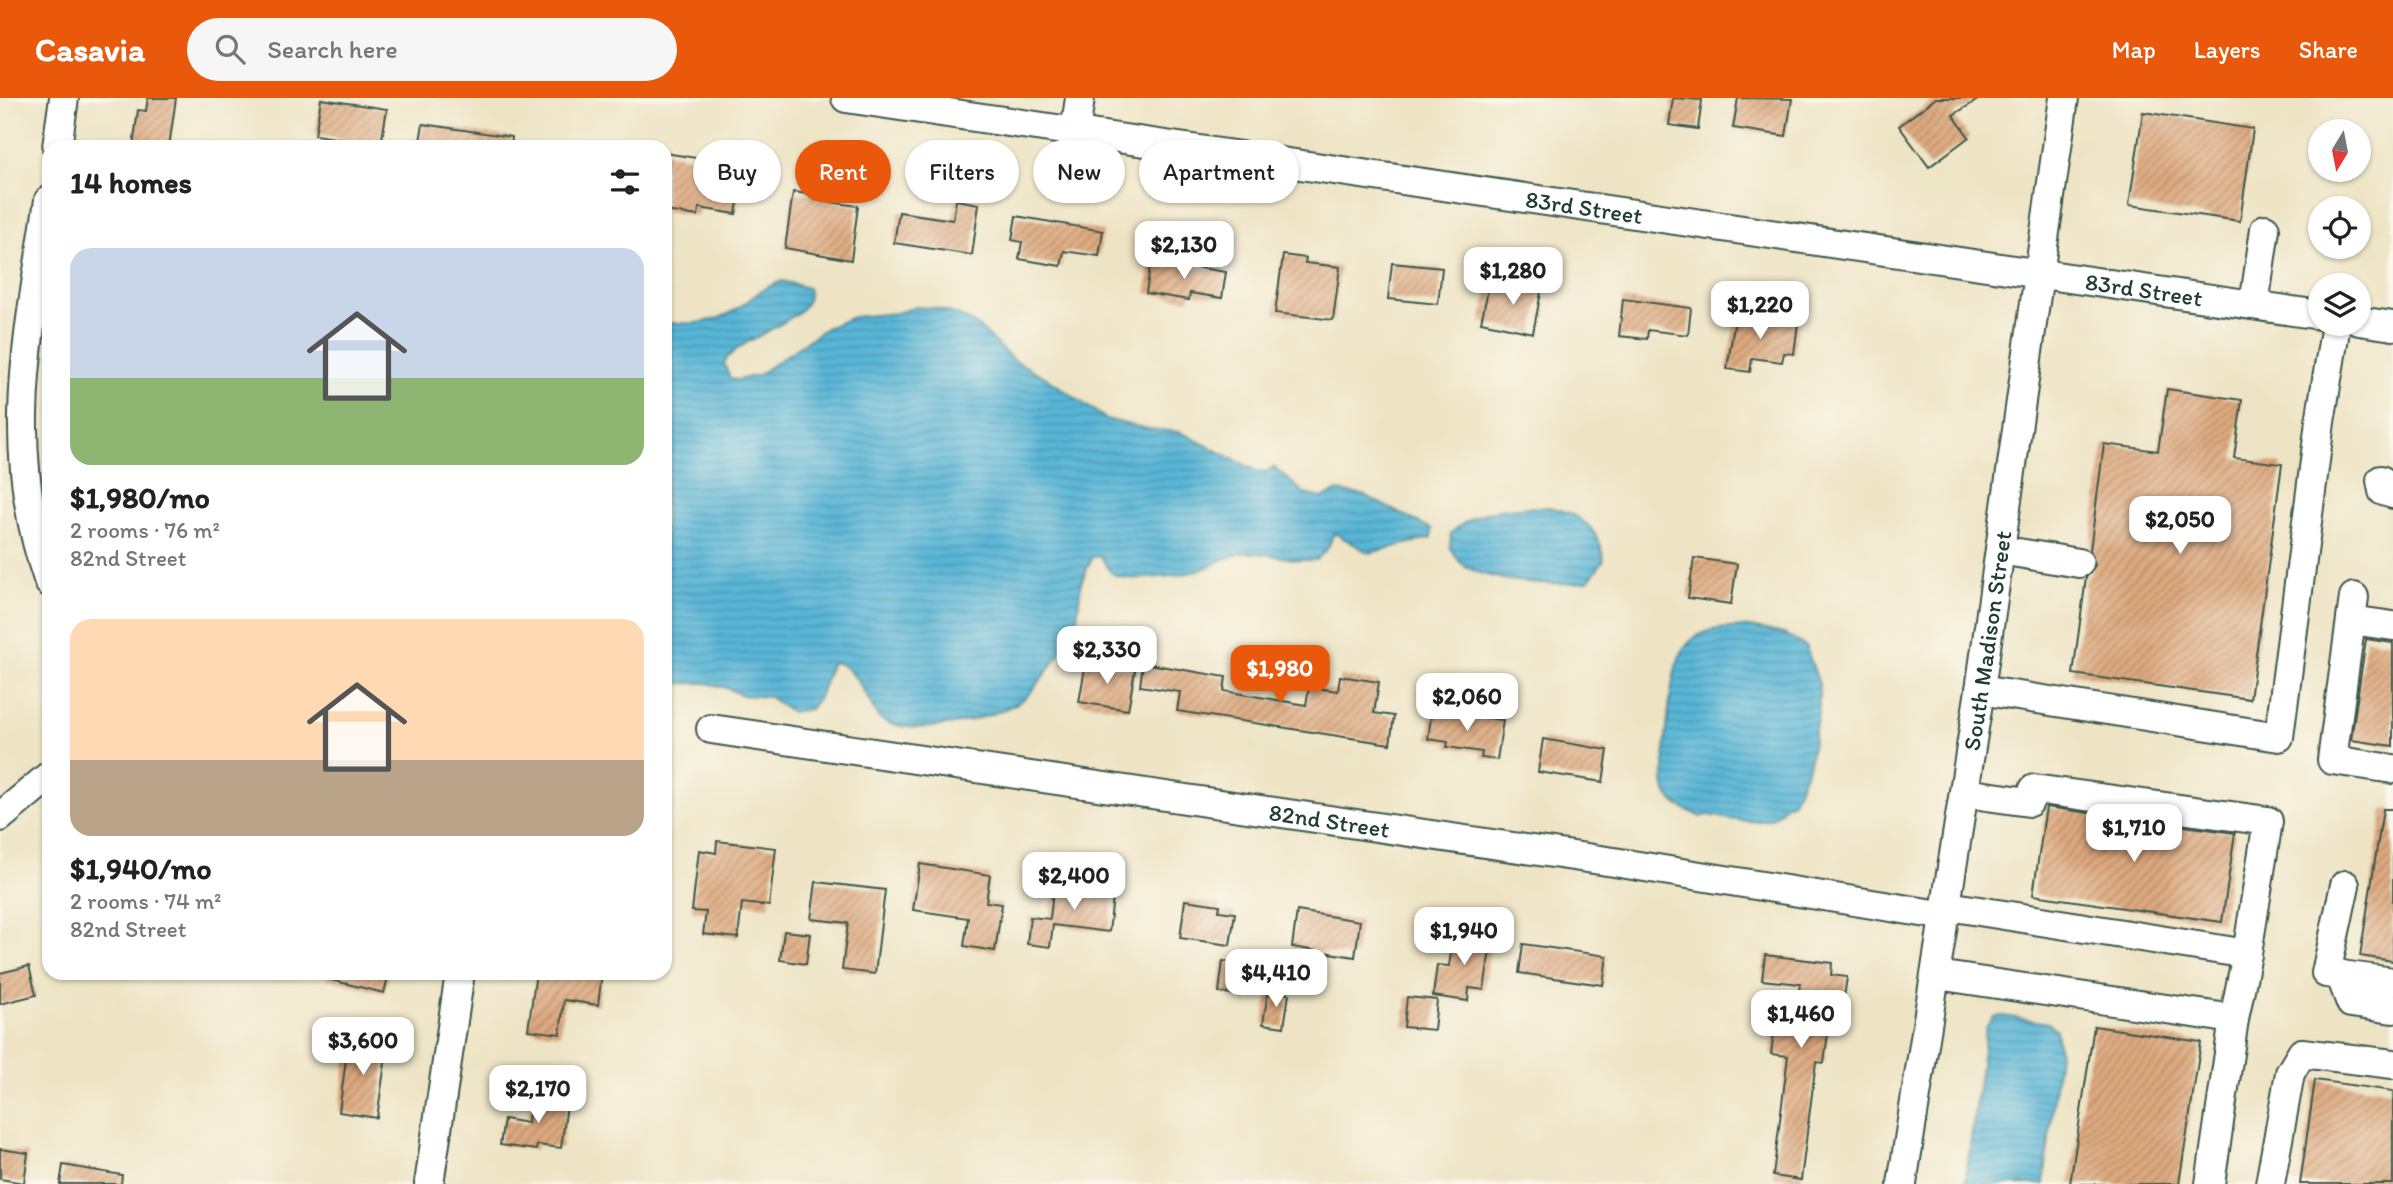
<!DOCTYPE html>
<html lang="en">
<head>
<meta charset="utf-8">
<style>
	:root { --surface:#fff; --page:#f6f6f6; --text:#222; --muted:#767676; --accent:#ea580c }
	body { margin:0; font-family:Itim,sans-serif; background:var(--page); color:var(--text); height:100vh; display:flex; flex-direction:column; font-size:26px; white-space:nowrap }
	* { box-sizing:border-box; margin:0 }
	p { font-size:23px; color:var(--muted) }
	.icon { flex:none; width:38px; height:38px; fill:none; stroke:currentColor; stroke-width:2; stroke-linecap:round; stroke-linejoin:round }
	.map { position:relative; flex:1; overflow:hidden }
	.drawer { position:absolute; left:42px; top:42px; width:630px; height:840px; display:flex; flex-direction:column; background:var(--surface); border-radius:21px; box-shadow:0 2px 5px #0004 }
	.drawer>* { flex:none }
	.banner { position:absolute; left:693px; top:42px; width:665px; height:63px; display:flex; gap:14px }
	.needle { width:46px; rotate:190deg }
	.fabs { position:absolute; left:2308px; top:21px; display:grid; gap:14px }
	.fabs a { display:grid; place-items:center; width:63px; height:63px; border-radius:50%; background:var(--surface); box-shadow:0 2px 5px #0004; font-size:35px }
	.price { position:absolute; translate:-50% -60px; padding:0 16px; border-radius:14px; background:#fff; color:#222; font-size:23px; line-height:46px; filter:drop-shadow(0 2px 4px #0008) }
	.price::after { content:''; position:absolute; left:50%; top:42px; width:21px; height:16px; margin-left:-10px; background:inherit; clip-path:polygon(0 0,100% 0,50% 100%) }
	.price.on { background:var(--accent); color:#fff }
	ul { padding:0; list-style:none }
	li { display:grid; align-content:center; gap:14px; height:371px; padding:0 28px }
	li span { display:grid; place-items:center; height:217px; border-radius:21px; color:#555 }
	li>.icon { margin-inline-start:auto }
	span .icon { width:126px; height:126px; fill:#fffc; stroke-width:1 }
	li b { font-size:30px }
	h2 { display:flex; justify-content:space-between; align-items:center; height:84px; padding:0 28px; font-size:30px }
	.pill { padding:0 24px; border-radius:32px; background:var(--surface); box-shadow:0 2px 5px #0004; font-size:24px; line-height:63px }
	.pill.on { background:var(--accent); color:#fff }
	header { display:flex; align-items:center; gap:42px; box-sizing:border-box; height:98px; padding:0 35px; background:var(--accent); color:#fff }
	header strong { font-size:33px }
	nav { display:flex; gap:38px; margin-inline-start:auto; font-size:24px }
	.search { width:490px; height:63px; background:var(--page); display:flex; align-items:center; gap:18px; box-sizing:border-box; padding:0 24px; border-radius:38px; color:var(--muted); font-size:26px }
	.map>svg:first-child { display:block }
</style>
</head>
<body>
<header>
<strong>Casavia</strong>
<div class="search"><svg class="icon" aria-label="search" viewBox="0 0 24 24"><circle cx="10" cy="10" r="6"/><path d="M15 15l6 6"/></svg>Search here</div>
<nav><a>Map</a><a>Layers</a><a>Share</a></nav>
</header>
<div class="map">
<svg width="2393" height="1086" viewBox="0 0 2393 1086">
	<defs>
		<pattern id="water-rules" width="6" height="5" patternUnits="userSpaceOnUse" patternTransform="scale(1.75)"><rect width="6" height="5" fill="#59b6d7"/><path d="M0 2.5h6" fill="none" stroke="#4995af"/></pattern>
		<pattern id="building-hatch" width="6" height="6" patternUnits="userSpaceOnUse" patternTransform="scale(1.75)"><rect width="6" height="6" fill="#dea97f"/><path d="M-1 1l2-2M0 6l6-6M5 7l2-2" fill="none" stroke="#b38b69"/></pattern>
	</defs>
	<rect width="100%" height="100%" fill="#fbf7ec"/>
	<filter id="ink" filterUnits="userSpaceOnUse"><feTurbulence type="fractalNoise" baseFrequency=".0143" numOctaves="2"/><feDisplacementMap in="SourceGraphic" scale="14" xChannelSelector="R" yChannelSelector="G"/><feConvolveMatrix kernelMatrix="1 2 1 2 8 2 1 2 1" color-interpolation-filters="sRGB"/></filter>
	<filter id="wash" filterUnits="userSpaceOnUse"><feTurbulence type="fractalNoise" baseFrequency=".00686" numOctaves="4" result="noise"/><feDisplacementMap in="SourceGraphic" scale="28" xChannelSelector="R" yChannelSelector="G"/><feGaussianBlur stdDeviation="1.57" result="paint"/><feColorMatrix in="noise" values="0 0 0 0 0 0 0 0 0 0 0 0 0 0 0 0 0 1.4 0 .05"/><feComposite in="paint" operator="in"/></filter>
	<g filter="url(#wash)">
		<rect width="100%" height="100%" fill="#eee4c5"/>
		<path fill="url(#water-rules)" stroke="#3c7a86" stroke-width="2" d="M782,183L808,190C820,221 737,238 724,265L730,281L738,282L758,277L826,230L853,219L897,215L915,209L935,210L960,218L978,228L1012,261L1047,280L1106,321L1148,331L1180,334L1257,373L1265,374L1274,369L1305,396L1322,400L1338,393L1363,397L1432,431V440L1369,455L1334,435L1328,450L1316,462C1292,464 1270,454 1245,455C1228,456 1217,467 1200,472C1182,477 1129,486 1113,476C1108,472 1104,464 1101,458L1092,459L1081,485L1077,521L1065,538L1066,548C1054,562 1035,594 1022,602C995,621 906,643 878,619C867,601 855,566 832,564L819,599L810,611L792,614L769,599L742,597L724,589L705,585L665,586V225C689,226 714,226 735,212C751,202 763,188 782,183Z
			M1549,409C1580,415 1599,430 1604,462L1588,483C1559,489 1481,485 1459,463C1456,459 1453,453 1450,449L1451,435C1482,407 1509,411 1549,409Z
			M1750,529L1785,536L1806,549L1819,586V609L1809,666L1793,704L1784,708C1771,734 1730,720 1707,717L1702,719C1689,713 1669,706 1665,691C1661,675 1670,592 1675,573C1677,562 1684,548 1693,541C1708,529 1731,530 1750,529Z
			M2004,918L2048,925L2056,931L2059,955L2044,1086H1965L1986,929L1993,919Z"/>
		<g id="blocks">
			<path fill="url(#building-hatch)" d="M148,0H176L169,49H133L138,12L146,13Z
				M1673,0L1702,2L1698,31L1669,27Z
				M1738,0L1792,1L1786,38L1733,30Z
				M1936,0H1981L1953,17L1969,39L1929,69L1899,28Z
				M321,1L387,11L381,47L315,37Z
				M2143,14L2253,31L2240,123L2129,107Z
				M423,26L512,39L511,49H419Z
				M665,55L709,62L708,74L742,80L736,116L699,110L698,118L665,113Z
				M793,94L816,97V102L858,108L851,162L785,150Z
				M956,102L979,106L972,157L894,145L899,114L953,122Z
				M1016,118L1103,133L1099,158L1064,153L1061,168L1019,161L1022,144L1012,142Z
				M1283,157L1306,160L1305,165L1340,169L1333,222L1275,215Z
				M1151,162L1226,174L1222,200L1190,195L1189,202L1146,195Z
				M1392,165L1442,170L1438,206L1388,201Z
				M1505,182L1542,189L1533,235L1481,224L1488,192L1503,194Z
				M1623,201L1691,210L1688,237L1648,232L1647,241L1619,238Z
				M1736,215L1798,225L1794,256L1784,255L1782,264L1752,260L1750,274L1727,271Z
				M2167,291L2242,302L2234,360L2282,366L2250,601L2073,576L2086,480L2095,467L2090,452L2104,346L2158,353Z
				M1694,460L1737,466L1731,506L1688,500Z
				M2366,541L2393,545V648L2351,642Z
				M1086,564L1135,572L1128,612L1079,604Z
				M1143,565L1226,579L1224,593L1306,607L1309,589L1338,593L1340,578L1379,584L1374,615L1394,618L1390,646L1177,613L1180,594L1140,588Z
				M1432,612L1503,622L1497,662L1481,660L1482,654L1447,649L1448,644L1428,641Z
				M1543,641L1608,652L1603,684L1538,674Z
				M2046,709L2235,735L2222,824L2033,797Z
				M2383,711H2393V863L2360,858Z
				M717,743L776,750L769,808L742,805L738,840L703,836L706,814L692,813L699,752L716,755Z
				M920,766L990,777L986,804L1002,806L995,853L964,848L968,820L913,812Z
				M816,784L885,792L875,876L842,872L848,825L811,821Z
				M1054,784L1114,790L1109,834L1053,827L1050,849L1027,846L1030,819L1050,821Z
				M1185,802L1220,807L1219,813L1235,815L1230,847L1180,840Z
				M1297,813L1360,823L1355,859L1292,849Z
				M784,833L810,836L806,866L780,862Z
				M1454,834L1492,839L1484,892L1469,890L1468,903L1433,898L1437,867L1449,868Z
				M1523,846L1607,858L1603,887L1519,875Z
				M1765,857L1832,865L1831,877L1847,879L1843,907L1832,905L1824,965L1816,964L1801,1082L1773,1078L1788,958L1771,956L1775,926L1795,928L1800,886L1762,882Z
				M1223,863L1245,866L1240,898L1219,894Z
				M29,868L36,897L0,906V875Z
				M328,875H389L384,895L327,881Z
				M536,875H602L598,907L564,902L560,936L528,932Z
				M1268,893L1289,896L1284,929L1263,926Z
				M1407,899L1437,902L1434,932L1404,929Z
				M2094,928L2201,944L2179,1086H2070Z
				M349,938L388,944L377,1020L339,1014Z
				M2315,982L2393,993V1086H2300Z
				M538,995L568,1000L561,1050L537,1047L536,1052L500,1047L504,1021L528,1025L529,1012H536Z
				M0,1051L28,1055L24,1085L0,1081Z
				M63,1067L122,1077L121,1086H60Z"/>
		</g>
	</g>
	<g filter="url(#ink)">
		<use href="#blocks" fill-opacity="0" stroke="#3e564a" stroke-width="2"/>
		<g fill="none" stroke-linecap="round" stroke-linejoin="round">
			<g stroke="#3e564a" stroke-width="32">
				<g id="minor">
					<path id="s1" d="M846,0L2320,217"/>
					<path d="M1075,35L1080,0"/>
					<path d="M57,49L64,0"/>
					<path d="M49,102C29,237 2,350 49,484"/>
					<path d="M2254,207L2265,131"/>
					<path d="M2359,223L2393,228"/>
					<path d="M2381,382L2383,393L2393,396"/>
					<path d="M2000,452L2079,465"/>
					<path d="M2354,499L2332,662L2393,671"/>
					<path d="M2351,522L2393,528"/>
					<path d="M1980,592L2279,639L2320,324L2336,226"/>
					<path id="s2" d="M711,631L1614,764L1946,818"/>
					<path d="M1965,695L2029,704L2034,691L2268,723L2247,856"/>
					<path d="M0,719L49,678"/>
					<path d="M2345,787L2326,875L2393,884"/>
					<path d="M1948,808L2247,856L2234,921"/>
					<path d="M2340,876L2351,905L2393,911"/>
					<path d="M1937,877L2234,921L2210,1086"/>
					<path d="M429,1086L460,875"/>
					<path id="s3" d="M1902,1086L1980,592L2064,0"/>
					<path d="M2270,1086L2290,975L2302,955L2393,966"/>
				</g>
			</g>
			<use href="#minor" stroke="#fff" stroke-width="28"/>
		</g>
	</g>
	<g text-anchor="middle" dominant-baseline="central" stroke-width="7" stroke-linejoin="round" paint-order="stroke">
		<g font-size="24" fill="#1f3d34" stroke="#fbf7ec">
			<text stroke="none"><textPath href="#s1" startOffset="746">83rd Street</textPath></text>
			<text stroke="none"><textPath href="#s1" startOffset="1312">83rd Street</textPath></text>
			<text stroke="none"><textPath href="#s3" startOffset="550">South Madison Street</textPath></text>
			<text stroke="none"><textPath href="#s2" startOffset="625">82nd Street</textPath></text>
		</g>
	</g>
</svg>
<div class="fabs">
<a><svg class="needle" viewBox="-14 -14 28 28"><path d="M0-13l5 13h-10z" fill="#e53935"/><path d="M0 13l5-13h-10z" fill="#767676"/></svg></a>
<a><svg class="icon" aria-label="locate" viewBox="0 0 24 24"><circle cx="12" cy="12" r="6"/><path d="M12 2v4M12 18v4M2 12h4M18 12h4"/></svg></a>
<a><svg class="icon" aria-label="layers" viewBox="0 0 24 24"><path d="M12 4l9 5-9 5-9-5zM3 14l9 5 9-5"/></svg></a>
</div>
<b class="price" style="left:1184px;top:183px">$2,130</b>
<b class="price" style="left:1513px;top:209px">$1,280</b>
<b class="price" style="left:1760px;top:243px">$1,220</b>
<b class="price" style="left:2180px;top:458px">$2,050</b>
<b class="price" style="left:1107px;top:588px">$2,330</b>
<b class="price on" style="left:1280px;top:607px">$1,980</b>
<b class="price" style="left:1467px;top:635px">$2,060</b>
<b class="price" style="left:2134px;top:766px">$1,710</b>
<b class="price" style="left:1074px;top:814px">$2,400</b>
<b class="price" style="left:1464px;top:869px">$1,940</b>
<b class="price" style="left:1276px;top:911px">$4,410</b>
<b class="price" style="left:1801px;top:952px">$1,460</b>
<b class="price" style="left:363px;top:979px">$3,600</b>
<b class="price" style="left:538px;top:1027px">$2,170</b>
<div class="banner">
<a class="pill">Buy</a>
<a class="pill on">Rent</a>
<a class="pill">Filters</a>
<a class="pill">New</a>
<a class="pill">Apartment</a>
</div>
<section class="drawer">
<h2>14 homes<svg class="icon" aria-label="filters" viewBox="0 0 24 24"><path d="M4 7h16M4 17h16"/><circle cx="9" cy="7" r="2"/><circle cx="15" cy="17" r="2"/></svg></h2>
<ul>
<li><span style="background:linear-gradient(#c9d6e8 60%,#8fb573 0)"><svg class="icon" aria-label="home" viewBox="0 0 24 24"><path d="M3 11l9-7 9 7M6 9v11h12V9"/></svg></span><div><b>$1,980/mo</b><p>2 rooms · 76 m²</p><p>82nd Street</p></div></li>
<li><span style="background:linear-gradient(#ffd9b3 65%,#b9a48a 0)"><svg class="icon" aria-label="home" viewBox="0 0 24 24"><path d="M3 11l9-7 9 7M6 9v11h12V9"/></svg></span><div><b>$1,940/mo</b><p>2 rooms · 74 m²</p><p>82nd Street</p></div></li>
</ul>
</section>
</div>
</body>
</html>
